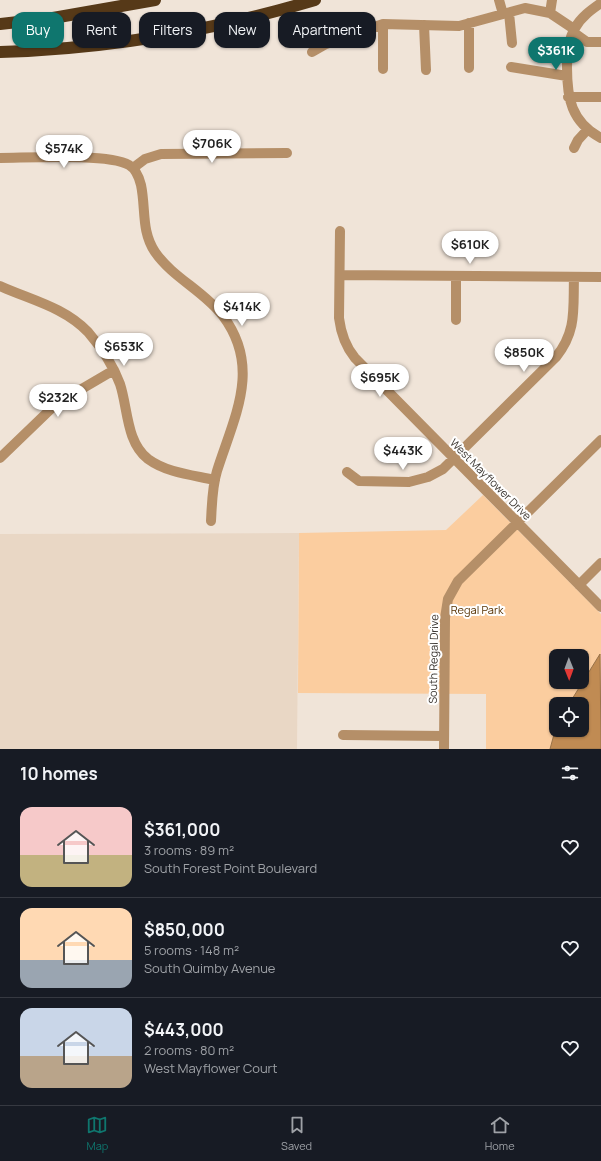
<!DOCTYPE html>
<html lang="en">
<head>
<meta charset="utf-8">
<style>
	:root { --surface:#171b24; --page:#242831; --text:#f1f3f6; --muted:#9ea1a6; --line:#363941; --accent:#0f766e }
	body { margin:0; font-family:Manrope,sans-serif; background:var(--page); color:var(--text); height:100vh; display:flex; flex-direction:column; font-size:15px; white-space:nowrap }
	* { box-sizing:border-box; margin:0 }
	p { font-size:13px; color:var(--muted) }
	.icon { flex:none; width:22px; height:22px; fill:none; stroke:currentColor; stroke-width:2; stroke-linecap:round; stroke-linejoin:round }
	.map { position:relative; height:749px; overflow:hidden }
	.details { display:flex; flex-direction:column; background:var(--surface); flex:1 }
	.details>* { flex:none }
	.top-card { position:absolute; left:12px; top:12px; width:400px; height:36px; display:flex; gap:8px }
	.needle { width:26px; rotate:179deg }
	.fabs { position:absolute; left:549px; top:649px; display:grid; gap:8px }
	.fabs a { display:grid; place-items:center; width:40px; height:40px; border-radius:8px; background:var(--surface); box-shadow:0 1px 3px #0004; font-size:20px }
	.price { position:absolute; translate:-50% -34px; padding:0 9px; border-radius:14px; background:#fff; color:#222; font-size:13px; line-height:26px; filter:drop-shadow(0 1px 2px #0008) }
	.price::after { content:''; position:absolute; left:50%; top:24px; width:12px; height:9px; margin-left:-6px; background:inherit; clip-path:polygon(0 0,100% 0,50% 100%) }
	.price.active { background:var(--accent); color:#fff }
	ul { padding:0; list-style:none }
	li { display:flex; align-items:center; gap:12px; height:100px; padding:0 20px }
	li+li { border-top:1px solid var(--line) }
	li span { display:grid; place-items:center; flex:none; width:112px; height:80px; border-radius:12px; color:#555 }
	li>.icon { margin-inline-start:auto }
	span .icon { width:48px; height:48px; fill:#fffc; stroke-width:1 }
	li b { font-size:17px }
	h2 { display:flex; justify-content:space-between; align-items:center; height:48px; padding:0 20px; font-size:17px }
	.tag { padding:0 14px; border-radius:12px; background:var(--surface); box-shadow:0 1px 3px #0004; font-size:14px; line-height:36px }
	.tag.active { background:var(--accent); color:#fff }
	.dock { display:flex; justify-content:space-around; align-items:center; height:56px; border-top:1px solid var(--line); background:var(--surface); font-size:11px; color:var(--muted) }
	.dock a { display:grid; justify-items:center; gap:2px }
	.dock .active { color:var(--accent) }
	.map>svg:first-child { display:block }
</style>
</head>
<body>
<div class="map">
<svg width="601" height="749" viewBox="0 0 601 749">
	<rect width="100%" height="100%" fill="#f0e4d8"/>
	<path fill="#e9d7c5" d="M299,533L297,749H0V534Z"/>
	<path fill="#fbcd9f" fill-rule="evenodd" d="M483,495L601,614V749H486V694L298,693L299,533L446,530ZM556,656H582V682H556ZM556,704H582V730H556Z"/>
	<path fill="#c08b53" stroke="#987249" d="M600,654L601,749H550L556,727V730H582V704H569Z"/>
	<g fill="none" stroke-linecap="round" stroke-linejoin="round">
		<path stroke="#b58f68" stroke-width="10" d="M499,0L503,14
			M601,3C591,10 581,17 575,28C568,40 567,54 567,67C567,98 571,122 601,138
			M509,13L512,43
			M550,13L552,0
			M469,23V68
			M424,25L426,70
			M573,32L587,42H601
			M312,52L326,44L383,24L459,26L525,8L550,13L574,29
			M511,67L567,76
			M383,69V24
			M568,97H601
			M574,148L578,140L588,129
			M0,158C27,158 108,153 129,165C136,169 139,177 141,185C146,209 141,231 155,252C173,278 204,291 223,316C262,368 234,417 217,471C212,487 212,504 211,521
			M133,168L145,159L161,154L287,153
			M340,231L339,318C341,334 345,346 355,358L601,607
			M340,275L601,277
			M456,276V320
			M0,286C31,300 64,307 88,332C101,347 113,365 120,384C128,408 126,442 148,459C167,473 193,475 215,480
			M0,458L56,404L114,370
			M347,472L359,481L409,482L428,477L443,469L556,357C577,331 573,309 574,277
			M579,585L601,563
			M343,735L444,736
			M444,749L445,618L448,599L458,581L601,440"/>
		<path stroke="#563918" stroke-width="12" d="M0,24L53,18L155,0
			M0,52C108,49 212,31 315,0"/>
	</g>
	<g text-anchor="middle" dominant-baseline="central" stroke-width="4" stroke-linejoin="round" paint-order="stroke">
		<g font-size="11" fill="#3b3631" stroke="#fff">
			<text transform="translate(491 479) rotate(45)">West Mayflower Drive</text>
			<text transform="translate(433 659) rotate(-89)">South Regal Drive</text>
		</g>
		<g font-size="11" fill="#563202" stroke="#fff">
			<text x="477" y="609">Regal Park</text>
		</g>
	</g>
</svg>
<div class="fabs">
<a><svg class="needle" viewBox="-14 -14 28 28"><path d="M0-13l5 13h-10z" fill="#e53935"/><path d="M0 13l5-13h-10z" fill="#9ea1a6"/></svg></a>
<a><svg class="icon" aria-label="locate" viewBox="0 0 24 24"><circle cx="12" cy="12" r="6"/><path d="M12 2v4M12 18v4M2 12h4M18 12h4"/></svg></a>
</div>
<b class="price active" style="left:556px;top:71px">$361K</b>
<b class="price" style="left:212px;top:164px">$706K</b>
<b class="price" style="left:64px;top:169px">$574K</b>
<b class="price" style="left:470px;top:265px">$610K</b>
<b class="price" style="left:242px;top:327px">$414K</b>
<b class="price" style="left:124px;top:367px">$653K</b>
<b class="price" style="left:524px;top:373px">$850K</b>
<b class="price" style="left:380px;top:398px">$695K</b>
<b class="price" style="left:58px;top:418px">$232K</b>
<b class="price" style="left:403px;top:471px">$443K</b>
<div class="top-card">
<a class="tag active">Buy</a>
<a class="tag">Rent</a>
<a class="tag">Filters</a>
<a class="tag">New</a>
<a class="tag">Apartment</a>
</div>
</div>
<section class="details">
<h2>10 homes<svg class="icon" aria-label="filters" viewBox="0 0 24 24"><path d="M4 7h16M4 17h16"/><circle cx="9" cy="7" r="2"/><circle cx="15" cy="17" r="2"/></svg></h2>
<ul>
<li><span style="background:linear-gradient(#f6c9c9 60%,#c2b280 0)"><svg class="icon" aria-label="home" viewBox="0 0 24 24"><path d="M3 11l9-7 9 7M6 9v11h12V9"/></svg></span><div><b>$361,000</b><p>3 rooms · 89 m²</p><p>South Forest Point Boulevard</p></div><svg class="icon" aria-label="heart" viewBox="0 0 24 24"><path d="M12 20l-8-8c-3-5 5-10 8-4 3-6 11-1 8 4z"/></svg></li>
<li><span style="background:linear-gradient(#ffd9b3 65%,#9aa5b1 0)"><svg class="icon" aria-label="home" viewBox="0 0 24 24"><path d="M3 11l9-7 9 7M6 9v11h12V9"/></svg></span><div><b>$850,000</b><p>5 rooms · 148 m²</p><p>South Quimby Avenue</p></div><svg class="icon" aria-label="heart" viewBox="0 0 24 24"><path d="M12 20l-8-8c-3-5 5-10 8-4 3-6 11-1 8 4z"/></svg></li>
<li><span style="background:linear-gradient(#c9d6e8 60%,#b9a48a 0)"><svg class="icon" aria-label="home" viewBox="0 0 24 24"><path d="M3 11l9-7 9 7M6 9v11h12V9"/></svg></span><div><b>$443,000</b><p>2 rooms · 80 m²</p><p>West Mayflower Court</p></div><svg class="icon" aria-label="heart" viewBox="0 0 24 24"><path d="M12 20l-8-8c-3-5 5-10 8-4 3-6 11-1 8 4z"/></svg></li>
</ul>
</section>
<nav class="dock">
<a class="active"><svg class="icon" aria-label="map" viewBox="0 0 24 24"><path d="M3 6l6-2 6 2 6-2v14l-6 2-6-2-6 2zM9 4v14M15 6v14"/></svg>Map</a>
<a><svg class="icon" aria-label="saved" viewBox="0 0 24 24"><path d="M7 4h10v16l-5-4-5 4z"/></svg>Saved</a>
<a><svg class="icon" aria-label="home" viewBox="0 0 24 24"><path d="M3 11l9-7 9 7M6 9v11h12V9"/></svg>Home</a>
</nav>
</body>
</html>
